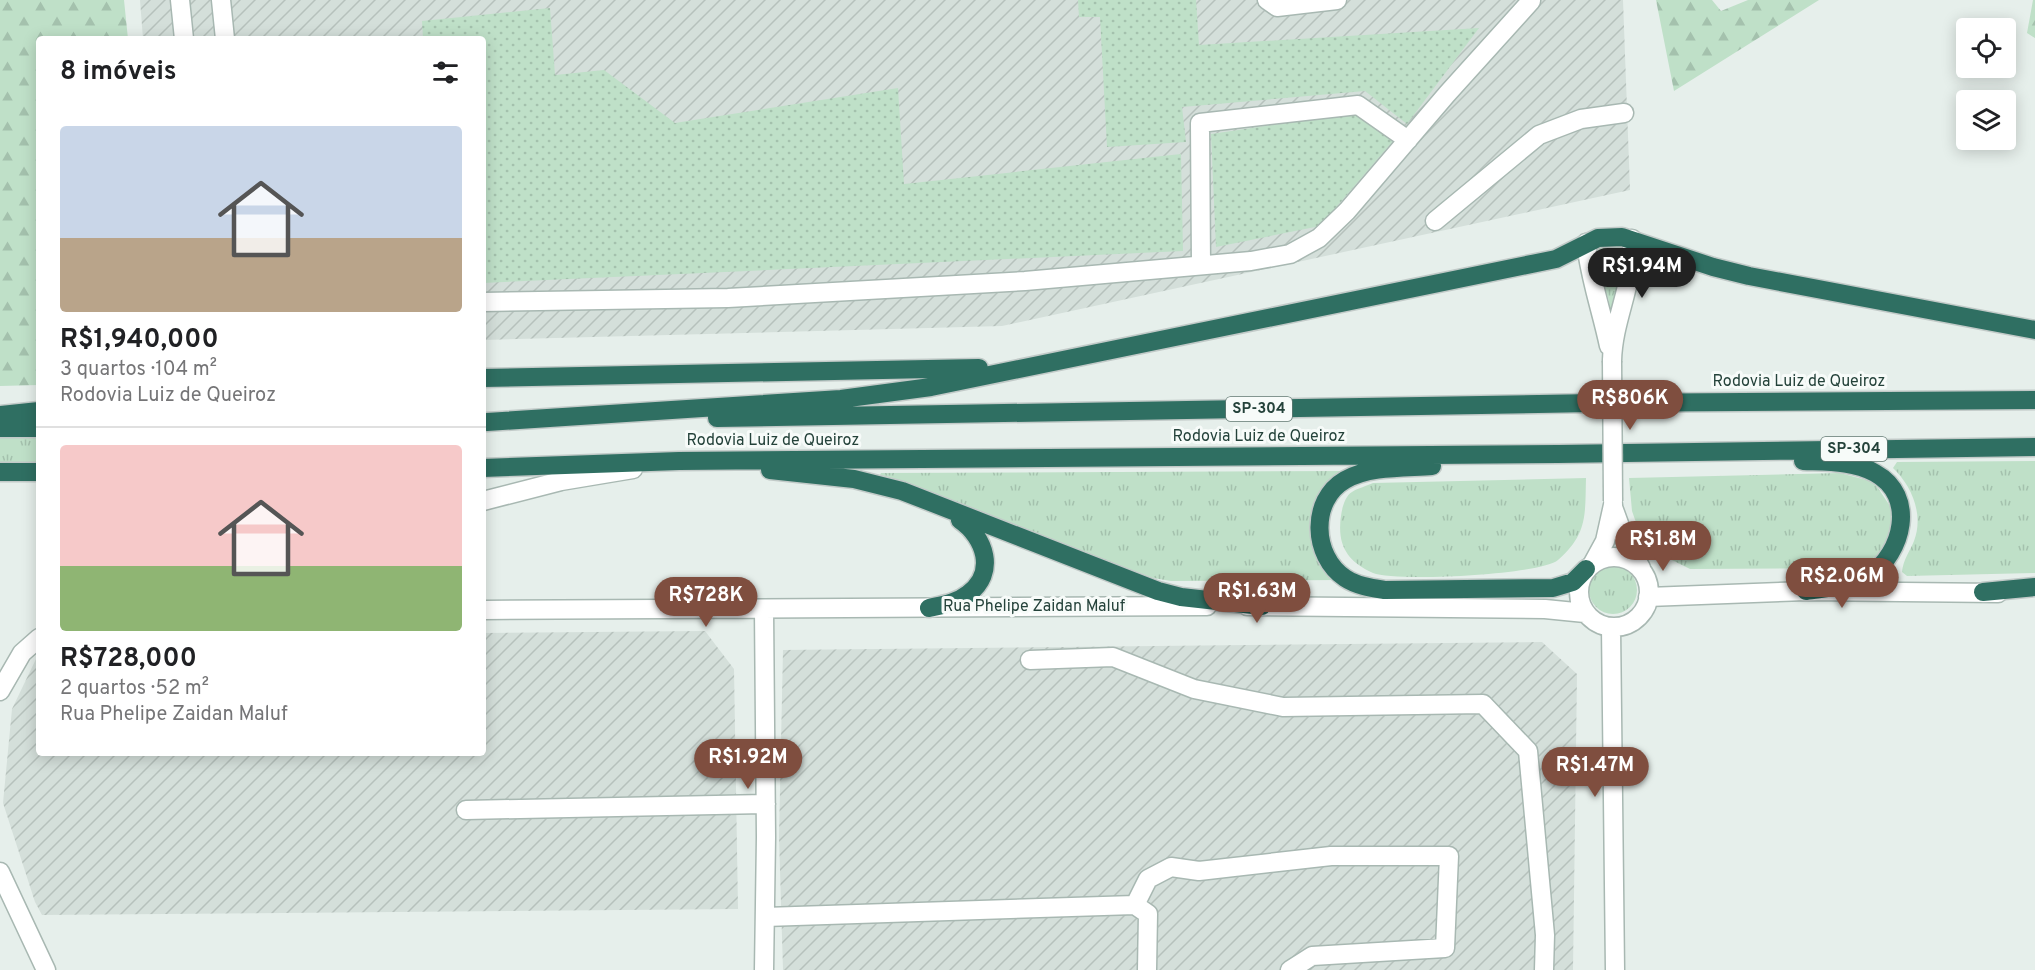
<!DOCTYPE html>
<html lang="pt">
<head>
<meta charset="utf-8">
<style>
	:root { --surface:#fff; --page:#f6f6f6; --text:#202124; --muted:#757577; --line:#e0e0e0; --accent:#7f4e3f }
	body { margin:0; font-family:Overpass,sans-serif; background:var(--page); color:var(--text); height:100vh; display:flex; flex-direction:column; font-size:22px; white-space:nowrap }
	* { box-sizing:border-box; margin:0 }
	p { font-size:20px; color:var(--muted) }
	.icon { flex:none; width:33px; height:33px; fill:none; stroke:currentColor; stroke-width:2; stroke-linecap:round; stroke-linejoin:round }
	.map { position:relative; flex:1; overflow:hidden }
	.panel { position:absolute; left:36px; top:36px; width:450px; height:720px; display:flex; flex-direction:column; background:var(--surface); border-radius:6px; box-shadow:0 3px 15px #0003 }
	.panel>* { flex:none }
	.fabs { position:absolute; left:1956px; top:18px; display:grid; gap:12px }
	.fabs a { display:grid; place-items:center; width:60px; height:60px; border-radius:6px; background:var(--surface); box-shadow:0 3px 15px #0003; font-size:30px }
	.price { position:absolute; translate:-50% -51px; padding:0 14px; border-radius:21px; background:var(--accent); color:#fff; font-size:20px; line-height:39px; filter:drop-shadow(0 2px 3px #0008) }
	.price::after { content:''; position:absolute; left:50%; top:36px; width:18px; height:14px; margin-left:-9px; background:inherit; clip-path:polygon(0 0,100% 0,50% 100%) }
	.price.on { background:#222; color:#fff }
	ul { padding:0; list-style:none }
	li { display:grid; align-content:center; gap:12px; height:318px; padding:0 24px }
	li+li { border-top:2px solid var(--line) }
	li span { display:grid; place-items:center; height:186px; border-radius:6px; color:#555 }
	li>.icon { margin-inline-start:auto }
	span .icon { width:108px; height:108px; fill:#fffc; stroke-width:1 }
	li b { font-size:26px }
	h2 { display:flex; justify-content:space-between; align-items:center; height:72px; padding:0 24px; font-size:26px }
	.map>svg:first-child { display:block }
</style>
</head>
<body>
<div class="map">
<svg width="2035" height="970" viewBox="0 0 2035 970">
	<defs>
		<pattern id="industrial-furrows" width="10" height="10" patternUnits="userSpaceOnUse" patternTransform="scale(1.5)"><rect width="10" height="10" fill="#d4dfda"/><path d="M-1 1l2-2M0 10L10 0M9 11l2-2" fill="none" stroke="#b6c1bc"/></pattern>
		<pattern id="grass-tufts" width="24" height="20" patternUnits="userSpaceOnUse" patternTransform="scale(1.5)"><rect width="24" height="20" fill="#bfe0c8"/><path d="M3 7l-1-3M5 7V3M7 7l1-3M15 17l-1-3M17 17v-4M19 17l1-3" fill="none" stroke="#a4c1ad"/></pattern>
		<pattern id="forest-firs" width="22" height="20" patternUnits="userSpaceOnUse" patternTransform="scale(1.5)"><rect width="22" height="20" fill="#bfe0c8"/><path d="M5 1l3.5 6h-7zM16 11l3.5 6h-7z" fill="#a4c1ad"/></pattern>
		<pattern id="park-dots" width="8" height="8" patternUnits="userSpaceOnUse" patternTransform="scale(1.5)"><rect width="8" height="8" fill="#bfe0c8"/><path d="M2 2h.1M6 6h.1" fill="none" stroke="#a4c1ad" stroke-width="1.8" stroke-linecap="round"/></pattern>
	</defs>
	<rect width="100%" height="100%" fill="#e6efeb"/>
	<path fill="url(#industrial-furrows)" d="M140,0H1623L1630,190L1002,326L483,340V39H143Z
		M705,631L734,669L738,909L42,915L35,902L3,803L12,709L36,659L39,658V753H483V633Z
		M1542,642L1577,674L1573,970H783L779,837L783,650Z"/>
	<path fill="url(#grass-tufts)" d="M1615,242L1623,248L1624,267L1611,332L1609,301L1596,258L1599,248Z
		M39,434V464H0V435Z
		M2035,461V573L1907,576L1902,572C1903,560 1910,551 1914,541C1924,515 1912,486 1893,468L1897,462Z
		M1351,471L1318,504L1339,580L1171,581L1153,578L880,475L881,473Z
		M1840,473L1874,482L1894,512C1889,549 1887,554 1851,568L1690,569L1656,552L1640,534L1632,511L1629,478Z
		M1586,478C1585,514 1588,534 1558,560C1541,575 1395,582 1373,573C1346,561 1337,544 1341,516C1342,508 1345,496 1352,492C1358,488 1367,486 1373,483Z
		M1589 590a24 24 0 1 1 48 0a24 24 0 1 1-48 0Z"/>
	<path fill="url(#forest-firs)" d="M0,0H124L128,39H39V385L0,386Z
		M1656,0H1712L1721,11L1748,0H1819L1674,91Z
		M2033,0H2035V38L2027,33Z"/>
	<path fill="url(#park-dots)" d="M1078,0H1196L1199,45L1479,28L1407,124L1365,91L1182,107L1186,142L1107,147L1100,17H1079Z
		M550,8L555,75L604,70L675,123L898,88L904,184L1181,154L1183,251L483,283V39H423L422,21Z
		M1355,113L1393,141L1320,226L1216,247L1211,134Z"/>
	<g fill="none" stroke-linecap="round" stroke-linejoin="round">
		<g stroke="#a8b8b2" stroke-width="21">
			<path id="minor" d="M180,0L184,39
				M221,0L225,39
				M1267,0L1277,7L1337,0
				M1435,221L1539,135L1581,119L1624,113
				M1586,243C1590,279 1602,312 1609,346
				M1201,265L1200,123L1358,105L1408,140
				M483,302L728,298L1025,281L1251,261L1290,254L1319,238L1347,211L1447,94L1531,1
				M1612,361C1613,318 1635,283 1632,239
				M483,501L561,481L633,469
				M1613,507L1625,540L1641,568
				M1579 592a35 35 0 1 1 70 0a35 35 0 1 1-70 0Z
				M1593,563L1605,541L1613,505
				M1648,597L1806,591L1998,593
				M1247,606L1545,609L1585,613
				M483,610L1207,606
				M764,610L766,837L764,970
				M1611,627L1615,970
				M1030,660L1113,657L1194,689L1283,707L1483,704L1528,751L1545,935L1544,970
				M0,691L22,653L39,638
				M466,810L766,804
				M0,872L46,970
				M1135,905L1148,879L1171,867L1199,871L1331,856H1449L1445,948L1312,956L1290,970
				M765,917L1135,905L1148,914L1147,970"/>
		</g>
		<g stroke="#c2cac8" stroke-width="21">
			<path id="highway" d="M483,378L979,368
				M0,415L39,411
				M717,418L1594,403L2035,400
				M487,422L841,399L931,387L1556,259L1598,238L1622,237L1713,267L1749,276L2035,330
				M0,428H39
				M1803,461C1827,462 1854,461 1875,473C1917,496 1903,553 1869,576C1852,587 1825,588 1806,591
				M1432,466C1405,468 1369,466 1345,480C1310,500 1312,556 1345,578C1357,586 1372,588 1385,590L1553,588L1573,582L1586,569
				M483,468L679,461L1558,454L2035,447
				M770,470L854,479L902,491L1158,591L1181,597L1262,606
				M0,472H39
				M1983,592L2035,587
				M929,608C942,605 957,603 968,594C997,573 985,537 960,520"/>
		</g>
		<use href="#minor" stroke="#fff" stroke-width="18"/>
		<use href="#highway" stroke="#2f6f62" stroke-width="18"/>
		<g stroke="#a8b8b2" stroke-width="21" stroke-linecap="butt">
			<path id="minor-bridge" d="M1612,361L1613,501"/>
		</g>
		<use href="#minor-bridge" stroke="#fff" stroke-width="18"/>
	</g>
	<g text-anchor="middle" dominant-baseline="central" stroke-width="6" stroke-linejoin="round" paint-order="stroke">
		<g fill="#f7fbf9" stroke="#637a73" stroke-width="1.5">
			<rect x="1226" y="397" width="66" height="24" rx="4.5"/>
			<rect x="1821" y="437" width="66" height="24" rx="4.5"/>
		</g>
		<g font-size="15" font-weight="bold" fill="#24423a">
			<text x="1259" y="409">SP-304</text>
			<text x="1854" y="449">SP-304</text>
		</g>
		<g font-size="16" fill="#24423a" stroke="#f7fbf9">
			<text x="1799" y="382">Rodovia Luiz de Queiroz</text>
			<text x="1259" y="437">Rodovia Luiz de Queiroz</text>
			<text x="773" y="441">Rodovia Luiz de Queiroz</text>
			<text x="1034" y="607">Rua Phelipe Zaidan Maluf</text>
		</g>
	</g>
</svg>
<div class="fabs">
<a><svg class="icon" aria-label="locate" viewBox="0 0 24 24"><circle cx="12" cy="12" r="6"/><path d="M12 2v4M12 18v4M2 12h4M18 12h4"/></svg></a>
<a><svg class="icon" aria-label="layers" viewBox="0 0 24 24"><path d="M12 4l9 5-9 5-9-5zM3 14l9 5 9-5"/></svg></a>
</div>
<b class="price on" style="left:1642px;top:299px">R$1.94M</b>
<b class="price" style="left:1630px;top:431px">R$806K</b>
<b class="price" style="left:1663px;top:572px">R$1.8M</b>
<b class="price" style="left:1842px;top:609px">R$2.06M</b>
<b class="price" style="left:1257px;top:624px">R$1.63M</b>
<b class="price" style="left:706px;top:628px">R$728K</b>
<b class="price" style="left:748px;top:790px">R$1.92M</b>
<b class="price" style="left:1595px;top:798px">R$1.47M</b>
<section class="panel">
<h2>8 imóveis<svg class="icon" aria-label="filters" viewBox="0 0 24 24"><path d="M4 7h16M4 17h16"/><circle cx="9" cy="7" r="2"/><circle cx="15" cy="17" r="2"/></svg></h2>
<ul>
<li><span style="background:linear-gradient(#c9d6e8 60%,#b9a48a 0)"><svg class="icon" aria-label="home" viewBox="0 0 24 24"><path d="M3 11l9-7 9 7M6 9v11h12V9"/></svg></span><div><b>R$1,940,000</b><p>3 quartos · 104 m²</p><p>Rodovia Luiz de Queiroz</p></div></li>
<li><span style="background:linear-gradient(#f6c9c9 65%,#8fb573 0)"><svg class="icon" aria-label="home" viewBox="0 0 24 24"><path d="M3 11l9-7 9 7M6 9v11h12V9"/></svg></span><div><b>R$728,000</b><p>2 quartos · 52 m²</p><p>Rua Phelipe Zaidan Maluf</p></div></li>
</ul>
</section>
</div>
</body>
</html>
